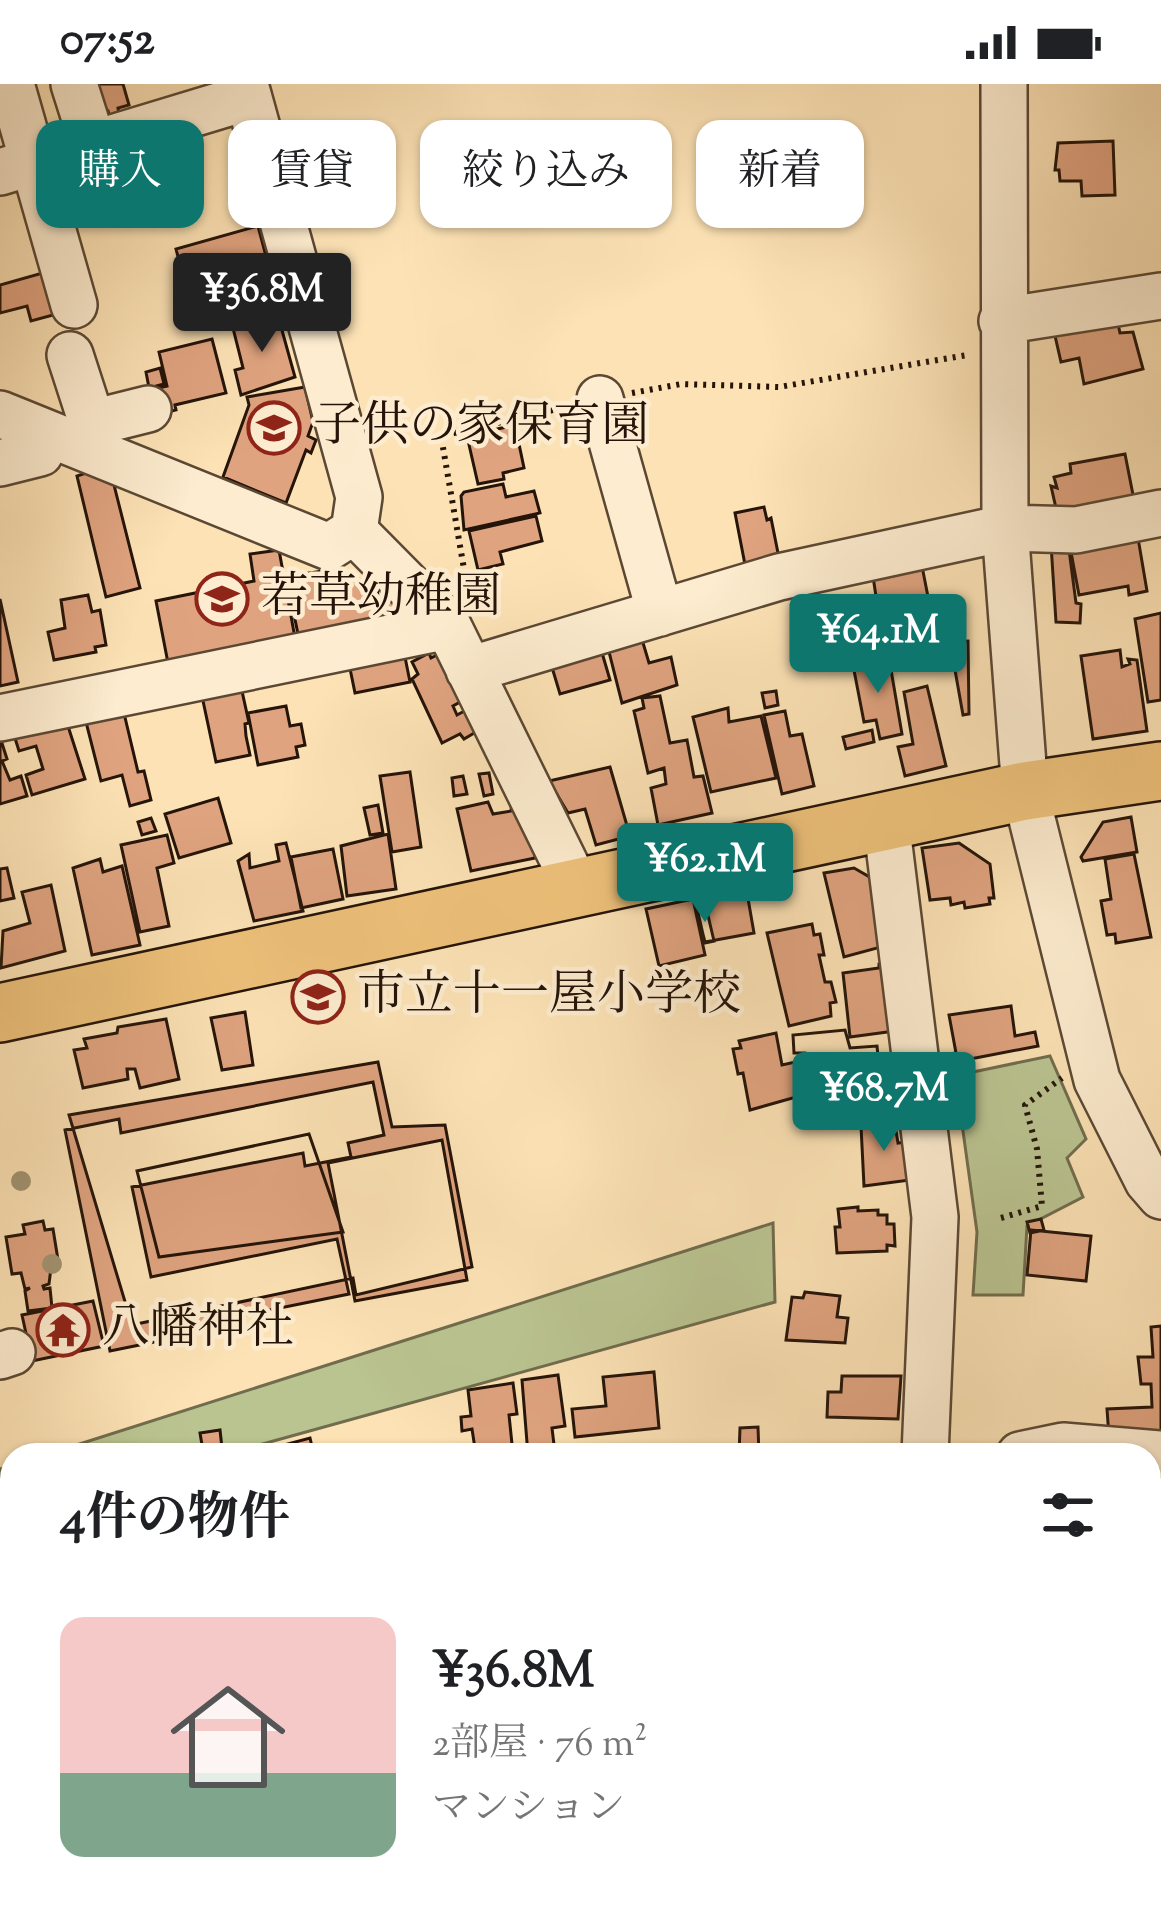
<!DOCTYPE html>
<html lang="ja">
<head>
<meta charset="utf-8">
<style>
	:root { --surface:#fff; --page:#f6f6f6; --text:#202124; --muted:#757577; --line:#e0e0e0; --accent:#0f766e }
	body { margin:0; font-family:"Sorts Mill Goudy","Noto Serif JP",serif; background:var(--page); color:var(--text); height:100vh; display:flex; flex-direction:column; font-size:45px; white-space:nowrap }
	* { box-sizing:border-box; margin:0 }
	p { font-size:39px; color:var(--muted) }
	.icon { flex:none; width:66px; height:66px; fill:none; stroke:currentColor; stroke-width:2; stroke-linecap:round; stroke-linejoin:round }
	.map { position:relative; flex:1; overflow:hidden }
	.drawer { position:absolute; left:0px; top:1359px; width:1161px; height:471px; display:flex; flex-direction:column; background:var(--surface); border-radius:36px 36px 0 0; box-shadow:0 3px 9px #0004 }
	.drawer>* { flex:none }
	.top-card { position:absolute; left:36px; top:36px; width:1089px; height:108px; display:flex; gap:24px }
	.price { position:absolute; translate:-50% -102px; padding:0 27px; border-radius:12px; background:var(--accent); color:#fff; font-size:39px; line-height:78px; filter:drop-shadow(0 3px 6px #0008) }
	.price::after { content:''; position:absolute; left:50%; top:72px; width:36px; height:27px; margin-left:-18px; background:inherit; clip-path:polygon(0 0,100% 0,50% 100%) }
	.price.active { background:#222; color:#fff }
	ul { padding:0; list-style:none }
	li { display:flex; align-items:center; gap:36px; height:300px; padding:0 60px }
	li+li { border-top:3px solid var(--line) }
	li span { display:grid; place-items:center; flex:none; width:336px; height:240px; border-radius:24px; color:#555 }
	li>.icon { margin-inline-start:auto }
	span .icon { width:144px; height:144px; fill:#fffc; stroke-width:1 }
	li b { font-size:51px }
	h2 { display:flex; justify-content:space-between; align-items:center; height:144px; padding:0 60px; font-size:51px }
	.pill { padding:0 42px; border-radius:24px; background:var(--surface); box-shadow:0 3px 9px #0004; font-size:42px; line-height:108px }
	.pill.active { background:var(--accent); color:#fff }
	.status { display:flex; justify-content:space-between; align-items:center; height:84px; padding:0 60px; background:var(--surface); direction:ltr }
	.status svg { height:33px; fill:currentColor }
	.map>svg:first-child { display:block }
</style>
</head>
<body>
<div class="status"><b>07:52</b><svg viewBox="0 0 49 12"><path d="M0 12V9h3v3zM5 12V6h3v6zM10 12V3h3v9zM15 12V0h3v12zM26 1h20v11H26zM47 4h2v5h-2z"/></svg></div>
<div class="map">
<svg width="1161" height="1829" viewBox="0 0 1161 1829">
	<rect width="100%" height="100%" fill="#fce2b5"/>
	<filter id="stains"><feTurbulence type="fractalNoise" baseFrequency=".00167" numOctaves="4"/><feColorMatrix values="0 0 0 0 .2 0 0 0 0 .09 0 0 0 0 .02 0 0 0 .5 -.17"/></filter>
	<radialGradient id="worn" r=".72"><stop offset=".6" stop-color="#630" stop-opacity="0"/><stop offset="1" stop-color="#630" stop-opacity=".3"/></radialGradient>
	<path fill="#bac491" stroke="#706c4d" stroke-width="3" d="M1050,972L1086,1055L1067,1074L1083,1113L1027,1142L1023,1211H973L977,1148L962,1040H970L973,988Z
		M773,1139L775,1218L223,1371H45Z
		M12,1381V1429L0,1433V1385Z"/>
	<path fill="#dfa37f" stroke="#251409" stroke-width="3" fill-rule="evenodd" d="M86,0H123L129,21L118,24L119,30L110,33L108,27L93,31Z
		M1113,57L1115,111L1082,112L1081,97H1060L1059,86H1055L1058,59Z
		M258,142L267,176L185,199L176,165Z
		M271,179L278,232L233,244L218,193Z
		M53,186L68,227L31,237L27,222L0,229V201Z
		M1115,226L1120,249L1133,248L1143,285L1084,300L1079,274L1061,278L1053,243Z
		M278,232L295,293L241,311L235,286L243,284L233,244Z
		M212,255L226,309L175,321L176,326L156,331L149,306L167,302L159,268Z
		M160,284L164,300L149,304L146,288Z
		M305,303L313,338L308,352L316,356L311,369L306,366L286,419L223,393L249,321L247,313Z
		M515,341L524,384L503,389L504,395L478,400L467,352Z
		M1125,370L1136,426L1058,433L1051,402L1057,404L1054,393L1071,389L1070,380Z
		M86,389L114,401L140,504L106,513L77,392Z
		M503,400L506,413L534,407L540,429L464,446L461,412L464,408Z
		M764,423L767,436L771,434L781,484L747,491L735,429Z
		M536,432L542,457L500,468L503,480L478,486L469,447Z
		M1137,448L1147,507L1129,511L1128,502L1079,511L1071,468Z
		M1068,458L1076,519L1081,520L1080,539L1056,538L1051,460Z
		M279,466L295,554L168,579L156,517L254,497L250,470Z
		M921,477L930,523L879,532L872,486Z
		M336,485L361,496L364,514L377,501L378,514L395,512L413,532L299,555L290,511H298L296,491Z
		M88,511L92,528L100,526L106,561L95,563L96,568L54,576L48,548L65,544L61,516Z
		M0,515L18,598L0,602Z
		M1161,529V616L1148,618L1135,535Z
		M638,542L649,579L671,573L677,601L622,619L605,552Z
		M598,555L610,596L560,610L548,570Z
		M968,557L969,630L963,631L950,558Z
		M402,558L410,598L355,609L347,570Z
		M1120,566L1122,583L1130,580L1128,575L1137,576L1147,647L1093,655L1081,572Z
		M429,569L431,574L439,570L464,616L453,622L457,631L470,624L481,645L464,655L460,650L442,659L412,595L418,590L412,578Z
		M889,574L902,650L880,655L876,636L864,638L853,581Z
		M238,589L249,639L245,640L246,652L250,671L216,678L199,598Z
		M927,602L946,682L905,692L898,663L913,660L904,608Z
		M776,607L778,621L765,624L762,609Z
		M660,612L670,659L687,656L694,693L703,692L712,729L658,741L651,704L666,700L664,684L648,689L634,627L644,624L642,614Z
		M286,622L290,642L301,640L305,661L296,663L298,673L258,681L248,629Z
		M728,624L729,638L761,632L776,694L711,708L693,633Z
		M123,625L138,688L144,687L151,716L130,722L122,691L101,697L85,634Z
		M785,627L790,652L802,650L814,702L782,710L764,631Z
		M67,639L85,695L32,711L26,691L43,685L36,662L19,667L14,651Z
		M872,646L874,658L846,665L843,653Z
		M0,653L7,675L2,677L10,696L21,692L27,712L0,720Z
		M610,683L630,752L596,761L585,725L568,729L549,697Z
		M410,688L421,763L392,768L380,692Z
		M489,689L493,710L484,712L479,690Z
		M463,692L467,710L454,712L452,694Z
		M218,714L231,759L179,774L165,730Z
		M488,718L493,730L511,727L512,718L535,739V774L471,787L457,725Z
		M378,721L383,749L370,751L364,724Z
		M1131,733L1137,768L1083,777L1081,773L1103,738Z
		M151,734L156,747L142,751L138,738Z
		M388,750L396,805L347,812L341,762Z
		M167,751L174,779L157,784L169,842L140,848L121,761Z
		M286,759L303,827L254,837L238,777L249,770L250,784L279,777L276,761Z
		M959,759L990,780L994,814H989L990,820L965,824L964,818L951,821L950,814L930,816L922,764Z
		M333,765L343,815L301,824L291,773Z
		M1134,770L1151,853L1116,859L1115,850L1107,851L1101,817L1111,815L1105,775Z
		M100,775L103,788L122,782L140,861L92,871L73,784Z
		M7,784L14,814L0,817V785Z
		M854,784L873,795L881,863L844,873L824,789Z
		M51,801L65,867L1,884L3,847L30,839L22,808Z
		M746,803L754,849L705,858L696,824L709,821L706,810Z
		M693,815L705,871L659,882L646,825Z
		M706,823L714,857L705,859L697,824Z
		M812,840L814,851L820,850L824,871H819L825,898H831L836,918L830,919L831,932L789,942L767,849Z
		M887,879L895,947L850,953L843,889L879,884V880Z
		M1011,922L1015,952L1035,948L1038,962L960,977L965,997L942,1001L941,971L956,969L949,931Z
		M245,928L253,981L222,986L211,934Z
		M166,935L179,995L140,1004L135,985H127L128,995L83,1004L74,966L87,964L84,955L117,949L118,943Z
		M845,946L850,964L877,962L881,1000L864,1001L865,1009L810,1014L805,969H794L793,951Z
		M845,946L850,964L877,962L881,1000L864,1001L865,1009L810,1014L805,969H794L793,951Z
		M776,949L782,981L800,977L807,1010L750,1026L743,989L738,990L733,965L741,964L739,957Z
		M378,978L392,1043L445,1041L472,1183L356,1211L353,1194L132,1241L69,1031ZM309,1050L343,1148L159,1173L137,1087Z
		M373,998L384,1051L348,1059L351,1073L305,1082L303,1069L132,1103L151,1193L337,1155L349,1210L162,1248L164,1256L110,1267L65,1046L119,1035L121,1049Z
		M894,1035L898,1059L907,1058L910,1096L864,1102L861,1042H872L871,1036Z
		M309,1050L343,1148L159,1173L137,1087Z
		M442,1056L467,1196L355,1217L328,1079Z
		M858,1123V1127L878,1126V1131H887V1140H894L895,1162L887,1161V1167L837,1169L835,1143H840L838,1125Z
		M1041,1135L1044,1146L1030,1149L1027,1138Z
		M43,1137L45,1146L53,1145L59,1182L51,1184L49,1200L43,1202L44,1205L50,1204L52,1224L28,1227L25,1207L30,1204L25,1205L21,1189L12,1190L6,1153L25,1150L23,1141Z
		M1031,1146L1091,1152L1086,1197L1027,1191Z
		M805,1208L840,1212L837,1233L848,1234L845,1259L786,1256L792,1213L803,1214Z
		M93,1217L104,1262L32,1277L22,1231Z
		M1161,1242V1357L1109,1353L1107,1325L1152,1323L1151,1300H1141L1138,1273H1153L1151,1243Z
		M654,1288L659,1344L575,1353L572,1325L606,1322L603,1293Z
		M558,1291L565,1342L552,1344L555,1369L528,1371L522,1296Z
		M842,1292H901L898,1335L827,1333L828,1308H841Z
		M513,1299L517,1330L509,1331L512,1360L501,1362L502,1371H476L472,1345L462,1347L461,1333L471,1332L468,1306Z
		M758,1343L759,1371H739L740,1344Z
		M220,1346L222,1364L203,1367L200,1349Z
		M310,1354L314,1371H282L280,1362Z
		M1150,1403L1161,1406V1451L1151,1497Z
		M1161,1518V1562L1149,1553V1529Z
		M1161,1657V1698L1149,1712V1662L1153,1666Z
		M12,1665V1737L6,1743L0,1736V1676Z
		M12,1810V1818H37L47,1829H0V1821Z
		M198,1818H251L240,1829H186Z"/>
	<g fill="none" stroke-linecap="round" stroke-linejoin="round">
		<g stroke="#5b4834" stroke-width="50">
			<path id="minor" d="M11,0L74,221
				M74,0L93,60
				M1004,0L1005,444L1025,707L1097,996L1148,1097L1161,1112
				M0,88L248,13
				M1002,237L1161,212
				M70,271L92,339
				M600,315L660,529
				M0,330L329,463L354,447L359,413L245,0
				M84,363L92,339L148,325
				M0,379L40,369L49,350
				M354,447L448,542L576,802
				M469,586L779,493L1005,444L1076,446L1161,429
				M0,634L448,542
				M886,737L935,1133L925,1371
				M0,1272L12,1268
				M1020,1371L1063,1362L1161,1370
				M0,1498L12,1492
				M0,1620L12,1610
				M1149,1775L1161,1791
				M0,1786L12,1774
				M547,1818L553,1829
				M157,1829L168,1818"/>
		</g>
		<g stroke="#251409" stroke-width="62">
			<path id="major" d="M0,929L1025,707L1161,687"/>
		</g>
		<path stroke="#251409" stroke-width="6" stroke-dasharray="3 6" stroke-linecap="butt" d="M632,309L681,300L779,303L967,271
			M468,508L441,352L566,323
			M1001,1134L1042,1122L1037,1065L1025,1021L1062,994"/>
		<use href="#minor" stroke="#fdeccf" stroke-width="45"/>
		<use href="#major" stroke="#eec17a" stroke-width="57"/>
	</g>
	<g fill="#a29371">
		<circle cx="21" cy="1097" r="10"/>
		<circle cx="52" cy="1180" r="10"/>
	</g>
	<defs>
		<g id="school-ring" transform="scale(2.7)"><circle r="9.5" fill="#fdeccf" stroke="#8f2418" stroke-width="1.5"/><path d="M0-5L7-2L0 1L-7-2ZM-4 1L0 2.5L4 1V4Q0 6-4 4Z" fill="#8f2418"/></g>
		<g id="temple-ring" transform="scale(2.7)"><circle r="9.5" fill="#fdeccf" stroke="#8f2418" stroke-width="1.5"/><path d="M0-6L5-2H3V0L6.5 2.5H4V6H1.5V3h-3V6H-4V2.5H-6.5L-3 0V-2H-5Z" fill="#8f2418"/></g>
	</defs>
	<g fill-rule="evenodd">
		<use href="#school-ring" x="274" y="344"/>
		<use href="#school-ring" x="222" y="515"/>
		<use href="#school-ring" x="318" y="913"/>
		<use href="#temple-ring" x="63" y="1246"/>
	</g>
	<g text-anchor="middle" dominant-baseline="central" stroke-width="9" stroke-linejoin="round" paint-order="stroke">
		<g font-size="48" fill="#251409" stroke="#fdeccf" text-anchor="start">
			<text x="313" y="344">子供の家保育園</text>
			<text x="261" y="515">若草幼稚園</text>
			<text x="357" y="913">市立十一屋小学校</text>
			<text x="102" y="1246">八幡神社</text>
		</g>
	</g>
	<rect width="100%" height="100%" filter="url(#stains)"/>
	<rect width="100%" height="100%" fill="url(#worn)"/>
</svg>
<b class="price active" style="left:262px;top:271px">¥36.8M</b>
<b class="price" style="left:878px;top:612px">¥64.1M</b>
<b class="price" style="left:705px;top:841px">¥62.1M</b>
<b class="price" style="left:884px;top:1070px">¥68.7M</b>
<div class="top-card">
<a class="pill active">購入</a>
<a class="pill">賃貸</a>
<a class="pill">絞り込み</a>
<a class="pill">新着</a>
</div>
<section class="drawer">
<h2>4件の物件<svg class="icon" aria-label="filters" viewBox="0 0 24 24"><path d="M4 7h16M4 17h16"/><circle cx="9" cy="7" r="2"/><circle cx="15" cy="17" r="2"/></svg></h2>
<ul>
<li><span style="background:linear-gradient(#f6c9c9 65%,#7fa58c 0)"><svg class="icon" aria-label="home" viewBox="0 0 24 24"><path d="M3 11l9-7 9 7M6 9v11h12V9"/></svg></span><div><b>¥36.8M</b><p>2部屋 · 76 m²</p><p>マンション</p></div></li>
</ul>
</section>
</div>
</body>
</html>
